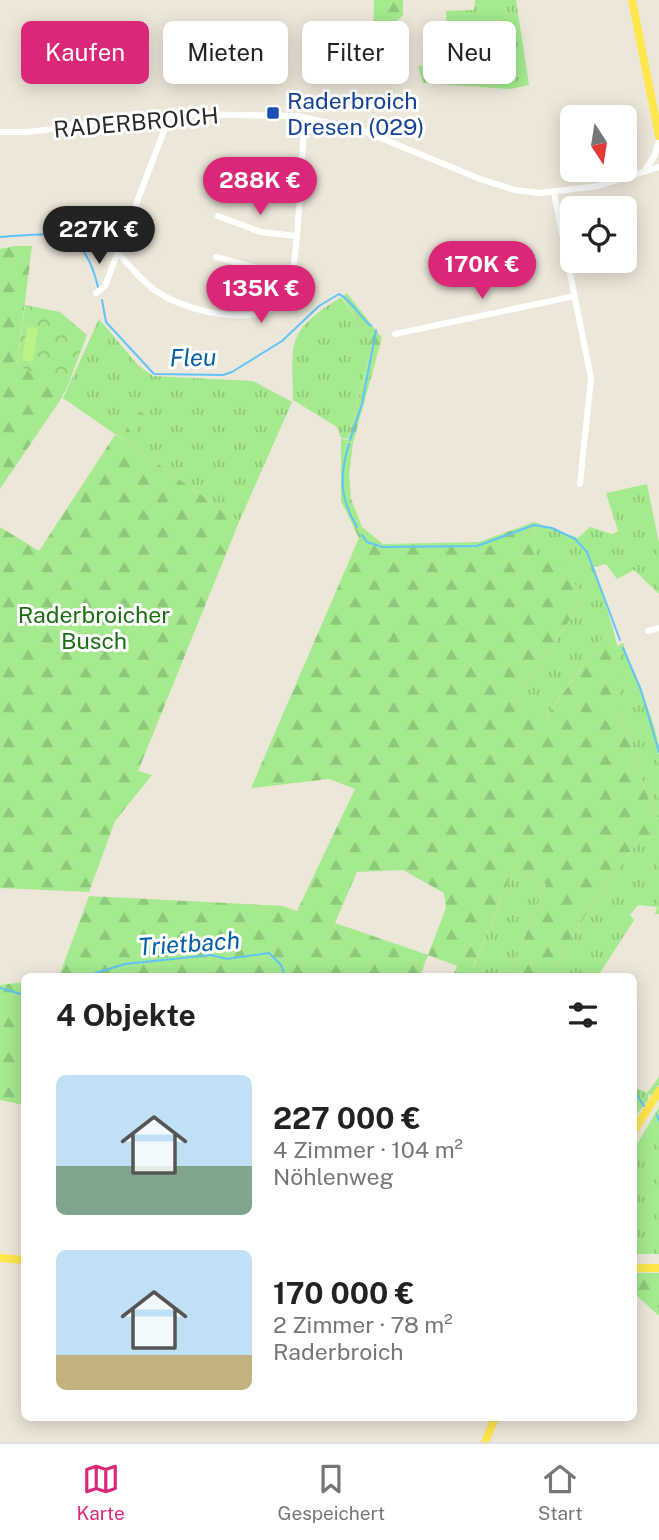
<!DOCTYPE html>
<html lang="de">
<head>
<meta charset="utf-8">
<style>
	:root { --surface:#fff; --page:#f2f2f2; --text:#222; --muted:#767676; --line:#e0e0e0; --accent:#db2777 }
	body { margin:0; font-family:"Public Sans",sans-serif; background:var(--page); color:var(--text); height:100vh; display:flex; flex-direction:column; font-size:26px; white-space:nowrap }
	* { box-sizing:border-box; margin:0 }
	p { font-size:23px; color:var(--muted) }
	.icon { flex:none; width:38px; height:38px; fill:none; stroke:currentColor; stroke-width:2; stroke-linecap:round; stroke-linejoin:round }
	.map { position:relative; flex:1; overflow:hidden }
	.sheet { position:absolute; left:21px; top:973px; width:616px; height:448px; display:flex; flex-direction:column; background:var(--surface); border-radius:10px; box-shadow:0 4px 18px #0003 }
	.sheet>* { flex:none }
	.guide { position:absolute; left:21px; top:21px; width:618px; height:63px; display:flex; gap:14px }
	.needle { width:46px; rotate:168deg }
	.controls { position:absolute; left:560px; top:105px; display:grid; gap:14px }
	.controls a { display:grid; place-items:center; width:77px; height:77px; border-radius:10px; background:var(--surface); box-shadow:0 4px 18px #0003; font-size:35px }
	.price { position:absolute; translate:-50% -60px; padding:0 16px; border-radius:24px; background:var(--accent); color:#fff; font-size:23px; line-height:46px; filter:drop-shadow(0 2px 4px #0008) }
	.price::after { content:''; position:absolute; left:50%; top:42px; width:21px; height:16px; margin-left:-10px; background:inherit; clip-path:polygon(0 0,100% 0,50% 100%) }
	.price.current { background:#222; color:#fff }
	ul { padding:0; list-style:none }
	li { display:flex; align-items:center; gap:21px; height:175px; padding:0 35px }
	li span { display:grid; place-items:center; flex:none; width:196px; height:140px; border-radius:10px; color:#555 }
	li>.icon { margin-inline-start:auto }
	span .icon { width:84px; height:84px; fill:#fffc; stroke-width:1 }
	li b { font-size:30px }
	h2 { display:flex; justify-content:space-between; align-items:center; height:84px; padding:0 35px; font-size:30px }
	.chip { padding:0 24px; border-radius:10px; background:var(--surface); box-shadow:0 4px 18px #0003; font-size:24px; line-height:63px }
	.chip.current { background:var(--accent); color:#fff }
	.tab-bar { display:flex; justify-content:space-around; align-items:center; height:98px; border-top:2px solid var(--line); background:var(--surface); font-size:19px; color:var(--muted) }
	.tab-bar a { display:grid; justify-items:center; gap:4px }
	.tab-bar .current { color:var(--accent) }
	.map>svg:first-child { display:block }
</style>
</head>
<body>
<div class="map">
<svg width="659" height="1442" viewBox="0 0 659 1442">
	<defs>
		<pattern id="grass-tufts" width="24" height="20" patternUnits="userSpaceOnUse" patternTransform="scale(1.75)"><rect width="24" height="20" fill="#a5ea8f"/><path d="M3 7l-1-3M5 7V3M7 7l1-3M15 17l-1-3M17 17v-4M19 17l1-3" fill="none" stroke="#8ec97b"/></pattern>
		<pattern id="forest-firs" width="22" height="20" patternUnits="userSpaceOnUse" patternTransform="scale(1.75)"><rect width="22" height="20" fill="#a5ea8f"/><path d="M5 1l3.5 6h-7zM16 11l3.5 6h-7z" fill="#8ec97b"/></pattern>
		<pattern id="park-crowns" width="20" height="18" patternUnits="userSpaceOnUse" patternTransform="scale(1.75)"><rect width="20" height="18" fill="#a5ea8f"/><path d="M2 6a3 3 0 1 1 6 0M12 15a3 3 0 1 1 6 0" fill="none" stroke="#8ec97b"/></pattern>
	</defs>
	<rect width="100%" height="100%" fill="#ede7d9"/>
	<path fill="url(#grass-tufts)" d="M475,0H516L529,85L511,89L423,83L418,66L446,65V11L474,10Z
		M341,297L372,343L348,439L341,438L337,427L293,400C292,340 286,332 341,297Z
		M99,319L138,365L153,376L253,381L292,402L239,522L131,445L143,414L135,411L122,439L63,398Z
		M647,484L659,543V594L634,570L617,579L606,564L594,567L612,625L545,718L515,700L586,596L536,555L534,522L578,538L590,527L612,534L618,531L606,493Z
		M623,643C634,678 652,709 659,746C659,766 659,790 659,811L653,812L619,711L618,646Z
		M659,837V914H655L657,907L638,905L630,915L634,920L598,976H549L591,906L640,838Z
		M514,868L546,884L509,976H497L473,968Z
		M659,1077V1085L652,1095L648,1094V1100L634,1118V1087L647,1093Z
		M659,1107V1254H634V1149Z"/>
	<path fill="url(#forest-firs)" fill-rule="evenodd" d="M374,0H403V15L373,47Z
		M15,246H32L17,365L68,385L61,399L0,489V249Z
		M347,293L382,338L353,443L349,475L351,499L362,527L383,544L479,542L534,522L536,555L551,557L586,596L515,700L546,717L612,625L619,653V711L653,812L659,811V837L640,838L591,906L549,976H509L546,884L514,868L473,967L497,976H453L457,966L428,955L420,976H59L89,896L283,906L297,911L355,789L329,779L251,788L359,538L341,501V439L348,440L372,344L342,297ZM403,870L444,893L446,908L428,955L335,923L357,872Z
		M135,410L144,414L131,445L239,522L138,771L152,775L115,821L89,892L0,888V527L39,551L115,435L122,439Z
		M24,982V1105L0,1100V985Z
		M634,1273H659V1316L634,1293Z"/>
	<path fill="url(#park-crowns)" d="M25,305L60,312L87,335L68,385L17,366Z"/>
	<path fill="#bcf389" d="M27,327L38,328L33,362L22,360Z"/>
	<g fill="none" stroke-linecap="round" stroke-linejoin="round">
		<path stroke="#60c3fc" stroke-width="2" d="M0,237C54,234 83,224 98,287
			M102,300L106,322L154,374L223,375L232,372L282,341L319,306L339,294C353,301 359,317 371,326
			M350,440L362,404L376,330
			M349,444C339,476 340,499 357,527
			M362,535L367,542L382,547L477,546L534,525L552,528L575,539L587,552L620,640
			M623,648L641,690L659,752
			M86,976L125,964L211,955L227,959L269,953L281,965L285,976
			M0,988L24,995
			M634,1091L644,1106
			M657,1115L659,1121"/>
		<path stroke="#fff" stroke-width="6" d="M0,132H28L180,114L297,116L359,129L480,179L515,190L540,193L598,186L659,167
			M249,162L301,170L305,118
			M645,170L654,157L659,141
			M554,193L591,378L580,484
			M218,216L261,232L296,236
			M118,253C130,266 142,281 156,291C182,310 263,332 284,297C298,274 299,199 301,170
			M216,257L290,277
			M96,293L105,286L170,115
			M395,334L575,296
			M648,631L659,628"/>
		<path stroke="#ffe64c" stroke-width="8" d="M632,0L659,136
			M634,1131L659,1091
			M0,1258L24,1260
			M634,1268H659
			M485,1442L495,1418"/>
	</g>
	<rect fill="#1a4fb4" stroke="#fff" stroke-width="2.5" x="266" y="106" width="14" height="14" rx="3.5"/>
	<g text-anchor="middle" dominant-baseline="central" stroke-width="6" stroke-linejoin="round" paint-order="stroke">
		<g font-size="23" fill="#164399" stroke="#fff" text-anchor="start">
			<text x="287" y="100">Raderbroich<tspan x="287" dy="26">Dresen (029)</tspan></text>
		</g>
		<g font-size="23" fill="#292929" stroke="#fff">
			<text transform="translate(136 122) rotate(-5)">RADERBROICH</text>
		</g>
		<g font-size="23" fill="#1c6e12" stroke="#fff">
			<text x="94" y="614">Raderbroicher<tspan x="94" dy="26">Busch</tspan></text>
		</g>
		<g font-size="24" font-style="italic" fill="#005da6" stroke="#fff">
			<text transform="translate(193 357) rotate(-1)">Fleu</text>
			<text transform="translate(189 943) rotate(-4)">Trietbach</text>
		</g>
	</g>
</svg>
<div class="controls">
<a><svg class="needle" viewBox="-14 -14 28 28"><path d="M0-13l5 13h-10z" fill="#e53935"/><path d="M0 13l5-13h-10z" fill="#767676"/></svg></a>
<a><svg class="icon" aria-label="locate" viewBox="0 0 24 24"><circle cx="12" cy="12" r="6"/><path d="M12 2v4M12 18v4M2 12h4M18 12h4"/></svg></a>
</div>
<b class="price" style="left:260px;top:217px">288K €</b>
<b class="price current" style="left:99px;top:266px">227K €</b>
<b class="price" style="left:482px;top:301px">170K €</b>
<b class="price" style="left:261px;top:325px">135K €</b>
<div class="guide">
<a class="chip current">Kaufen</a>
<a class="chip">Mieten</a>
<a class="chip">Filter</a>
<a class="chip">Neu</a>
</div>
<section class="sheet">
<h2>4 Objekte<svg class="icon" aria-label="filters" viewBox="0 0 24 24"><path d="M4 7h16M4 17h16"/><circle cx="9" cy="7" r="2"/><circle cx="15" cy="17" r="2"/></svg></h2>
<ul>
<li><span style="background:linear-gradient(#bfe0f5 65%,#7fa58c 0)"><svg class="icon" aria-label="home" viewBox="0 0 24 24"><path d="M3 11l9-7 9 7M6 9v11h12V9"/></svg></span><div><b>227 000 €</b><p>4 Zimmer · 104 m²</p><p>Nöhlenweg</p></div></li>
<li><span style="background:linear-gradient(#bfe0f5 75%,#c2b280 0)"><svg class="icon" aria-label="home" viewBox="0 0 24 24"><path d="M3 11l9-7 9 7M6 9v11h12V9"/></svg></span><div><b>170 000 €</b><p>2 Zimmer · 78 m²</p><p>Raderbroich</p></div></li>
</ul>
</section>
</div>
<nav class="tab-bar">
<a class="current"><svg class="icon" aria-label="map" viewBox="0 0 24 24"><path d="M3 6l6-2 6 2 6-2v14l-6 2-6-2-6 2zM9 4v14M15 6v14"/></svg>Karte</a>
<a><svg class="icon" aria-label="saved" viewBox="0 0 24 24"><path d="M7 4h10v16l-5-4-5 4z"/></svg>Gespeichert</a>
<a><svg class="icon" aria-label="home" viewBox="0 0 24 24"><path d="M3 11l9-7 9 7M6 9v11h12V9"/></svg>Start</a>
</nav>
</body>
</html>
